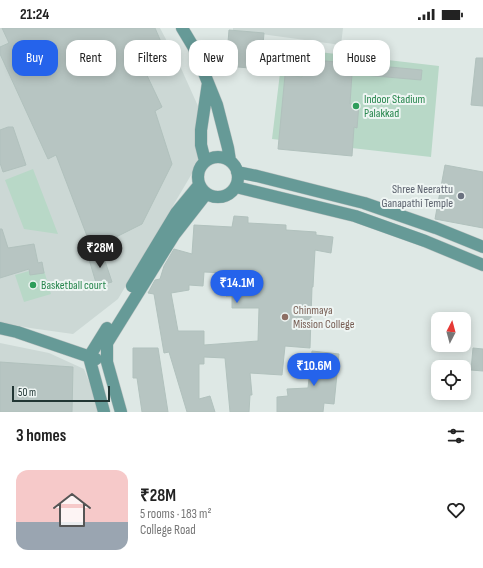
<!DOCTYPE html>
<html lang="en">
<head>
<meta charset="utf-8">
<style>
	:root { --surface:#fff; --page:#f2f2f2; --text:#222; --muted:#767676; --line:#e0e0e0; --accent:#2563eb }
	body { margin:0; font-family:"Sofia Sans Condensed",sans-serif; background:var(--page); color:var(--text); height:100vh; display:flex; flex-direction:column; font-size:15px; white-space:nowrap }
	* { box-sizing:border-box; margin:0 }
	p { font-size:13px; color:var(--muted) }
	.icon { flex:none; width:22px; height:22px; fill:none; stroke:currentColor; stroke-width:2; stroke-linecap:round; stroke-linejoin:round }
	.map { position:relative; height:384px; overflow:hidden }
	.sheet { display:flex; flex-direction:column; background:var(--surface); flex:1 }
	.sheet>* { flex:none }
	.top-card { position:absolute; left:12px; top:12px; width:459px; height:36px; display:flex; gap:8px }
	.needle { width:26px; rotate:6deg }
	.tools { position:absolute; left:431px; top:284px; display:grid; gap:8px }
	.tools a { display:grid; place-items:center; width:40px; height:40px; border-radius:8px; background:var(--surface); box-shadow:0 2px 10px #0003; font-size:20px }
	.scale { position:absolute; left:12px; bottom:10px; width:98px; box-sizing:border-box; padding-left:4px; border:2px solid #213634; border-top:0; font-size:11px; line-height:14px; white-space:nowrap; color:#213634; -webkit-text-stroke:3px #eef5f3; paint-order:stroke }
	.price { position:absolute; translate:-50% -34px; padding:0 9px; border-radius:14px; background:var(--accent); color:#fff; font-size:13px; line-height:26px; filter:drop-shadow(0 1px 2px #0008) }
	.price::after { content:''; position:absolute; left:50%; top:24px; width:12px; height:9px; margin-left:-6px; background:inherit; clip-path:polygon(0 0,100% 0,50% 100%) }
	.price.active { background:#222; color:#fff }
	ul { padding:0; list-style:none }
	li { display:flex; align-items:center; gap:12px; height:100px; padding:0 16px }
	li+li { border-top:1px solid var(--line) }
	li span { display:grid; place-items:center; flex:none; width:112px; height:80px; border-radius:12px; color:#555 }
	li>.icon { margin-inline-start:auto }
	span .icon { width:48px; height:48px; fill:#fffc; stroke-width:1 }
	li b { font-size:17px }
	h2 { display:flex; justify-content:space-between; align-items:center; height:48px; padding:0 16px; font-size:17px }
	.tag { padding:0 14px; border-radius:12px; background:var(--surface); box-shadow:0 2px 10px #0003; font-size:14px; line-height:36px }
	.tag.active { background:var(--accent); color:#fff }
	.status { display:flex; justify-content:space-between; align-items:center; height:28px; padding:0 20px; background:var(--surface); direction:ltr }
	.status svg { height:11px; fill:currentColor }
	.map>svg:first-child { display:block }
</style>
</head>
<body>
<div class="status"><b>21:24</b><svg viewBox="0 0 49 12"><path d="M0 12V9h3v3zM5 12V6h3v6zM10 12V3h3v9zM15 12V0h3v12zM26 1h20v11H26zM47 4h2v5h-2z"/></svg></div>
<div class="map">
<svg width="483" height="384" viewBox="0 0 483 384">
	<rect width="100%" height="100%" fill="#dee8e5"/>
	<path fill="#ccd8d5" d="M0,0H160L180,38L202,87L207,120L118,271L73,306L30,300L0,294Z
		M233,0H343L341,17L233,2Z
		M0,315L49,325L84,341L101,384H0Z"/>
	<path fill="#b8d8c7" d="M319,24L439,38L431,129L272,111L280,45Z
		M33,141L58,206L24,201L5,152Z
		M43,239L51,266L24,274L15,247Z"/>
	<path fill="#b7c5c2" stroke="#b1c1bd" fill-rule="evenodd" d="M2,0H155L165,23L149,31L151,35L143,39L162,79L155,83L172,136L142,196L92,221L56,127L48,131L0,26V19L9,15Z
		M229,2L264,5L261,41L226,38Z
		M476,30H483V78L471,77Z
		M304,31L422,42L421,52L352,46L350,76H359L357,100L354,99L352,128L278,121L285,47L302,49Z
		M8,99H13L26,137L3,144L0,135V102Z
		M445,137L483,144V200L435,191Z
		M234,188L248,189V195L286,197V202L316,204V207L333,209L331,225L315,222L313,259H312L310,320L285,318L282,347L250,345L252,367H250L249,384H230L225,330L204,329V336H199V371L210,368L215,384H187L169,324L164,325L154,266L148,265L155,252L160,251L164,238L174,221L192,226L194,197L232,199ZM204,244L227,245L226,268H232V280H259L258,313L204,317V303H178L171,265L189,262V257L203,258Z
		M0,201H2L8,220L34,216L38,235L42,234L44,245L30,247L29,241L0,250Z
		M102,224L112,254L97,258L88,228Z
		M133,320H158L168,384H142L137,350H133Z
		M473,320L483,321V343L471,342Z
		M312,323L339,326L334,376L324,375L323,384H277V369L288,368L287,361L308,360Z
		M0,334L73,339L72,384H0Z"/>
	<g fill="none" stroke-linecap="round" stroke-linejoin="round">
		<g stroke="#bcc3c2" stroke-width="13">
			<path id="major" d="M182,0L194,20L217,77L228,120L230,133
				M198 149a20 20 0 1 1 40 0a20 20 0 1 1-40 0Z
				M205,133L201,117V102L208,55
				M237,144L257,148L364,175L436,200L483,219
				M236,159L355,188L425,213L483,237
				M132,258L176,185L199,157
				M0,300L17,304L96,331
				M89,329L107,300
				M89,329L104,384
				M121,384L107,334V315L174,207L206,166"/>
		</g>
		<use href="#major" stroke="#669a97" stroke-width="12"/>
	</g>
	<g fill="#2e9e5b" stroke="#eef5f3" stroke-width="1.5">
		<circle cx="356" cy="78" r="4"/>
		<circle cx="33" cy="257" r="4"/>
	</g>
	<circle fill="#6b7280" stroke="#eef5f3" stroke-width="1.5" cx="461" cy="168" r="4"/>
	<circle fill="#8d6e63" stroke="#eef5f3" stroke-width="1.5" cx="285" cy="289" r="4"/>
	<g text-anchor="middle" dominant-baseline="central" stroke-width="4" stroke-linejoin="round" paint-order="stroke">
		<g font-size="12" fill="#27864d" stroke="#eef5f3" text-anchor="start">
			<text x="364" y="71">Indoor Stadium<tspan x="364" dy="14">Palakkad</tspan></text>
			<text x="41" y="257">Basketball court</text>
		</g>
		<g font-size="12" fill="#5b616d" stroke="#eef5f3" text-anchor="end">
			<text x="453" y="161">Shree Neerattu<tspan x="453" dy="14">Ganapathi Temple</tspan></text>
		</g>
		<g font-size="12" fill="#785e54" stroke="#eef5f3" text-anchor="start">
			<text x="293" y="282">Chinmaya<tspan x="293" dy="14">Mission College</tspan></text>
		</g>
	</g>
</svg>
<div class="tools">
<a><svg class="needle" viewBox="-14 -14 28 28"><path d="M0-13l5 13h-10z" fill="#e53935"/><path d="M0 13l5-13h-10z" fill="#767676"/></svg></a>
<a><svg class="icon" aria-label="locate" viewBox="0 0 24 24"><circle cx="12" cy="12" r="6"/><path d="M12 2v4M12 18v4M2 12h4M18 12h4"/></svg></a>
</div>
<div class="scale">50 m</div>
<b class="price active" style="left:100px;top:241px">₹28M</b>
<b class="price" style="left:237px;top:276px">₹14.1M</b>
<b class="price" style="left:314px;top:359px">₹10.6M</b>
<div class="top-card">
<a class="tag active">Buy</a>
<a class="tag">Rent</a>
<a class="tag">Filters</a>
<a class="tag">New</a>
<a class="tag">Apartment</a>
<a class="tag">House</a>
</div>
</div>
<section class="sheet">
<h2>3 homes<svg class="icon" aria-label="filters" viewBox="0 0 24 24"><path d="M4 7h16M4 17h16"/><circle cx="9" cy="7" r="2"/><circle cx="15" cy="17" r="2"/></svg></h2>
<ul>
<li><span style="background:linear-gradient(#f6c9c9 65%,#9aa5b1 0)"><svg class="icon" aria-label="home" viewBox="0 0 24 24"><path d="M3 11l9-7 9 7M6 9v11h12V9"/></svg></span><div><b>₹28M</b><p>5 rooms · 183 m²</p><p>College Road</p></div><svg class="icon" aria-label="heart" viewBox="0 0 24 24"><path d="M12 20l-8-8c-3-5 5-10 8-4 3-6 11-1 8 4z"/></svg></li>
</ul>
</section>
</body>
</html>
